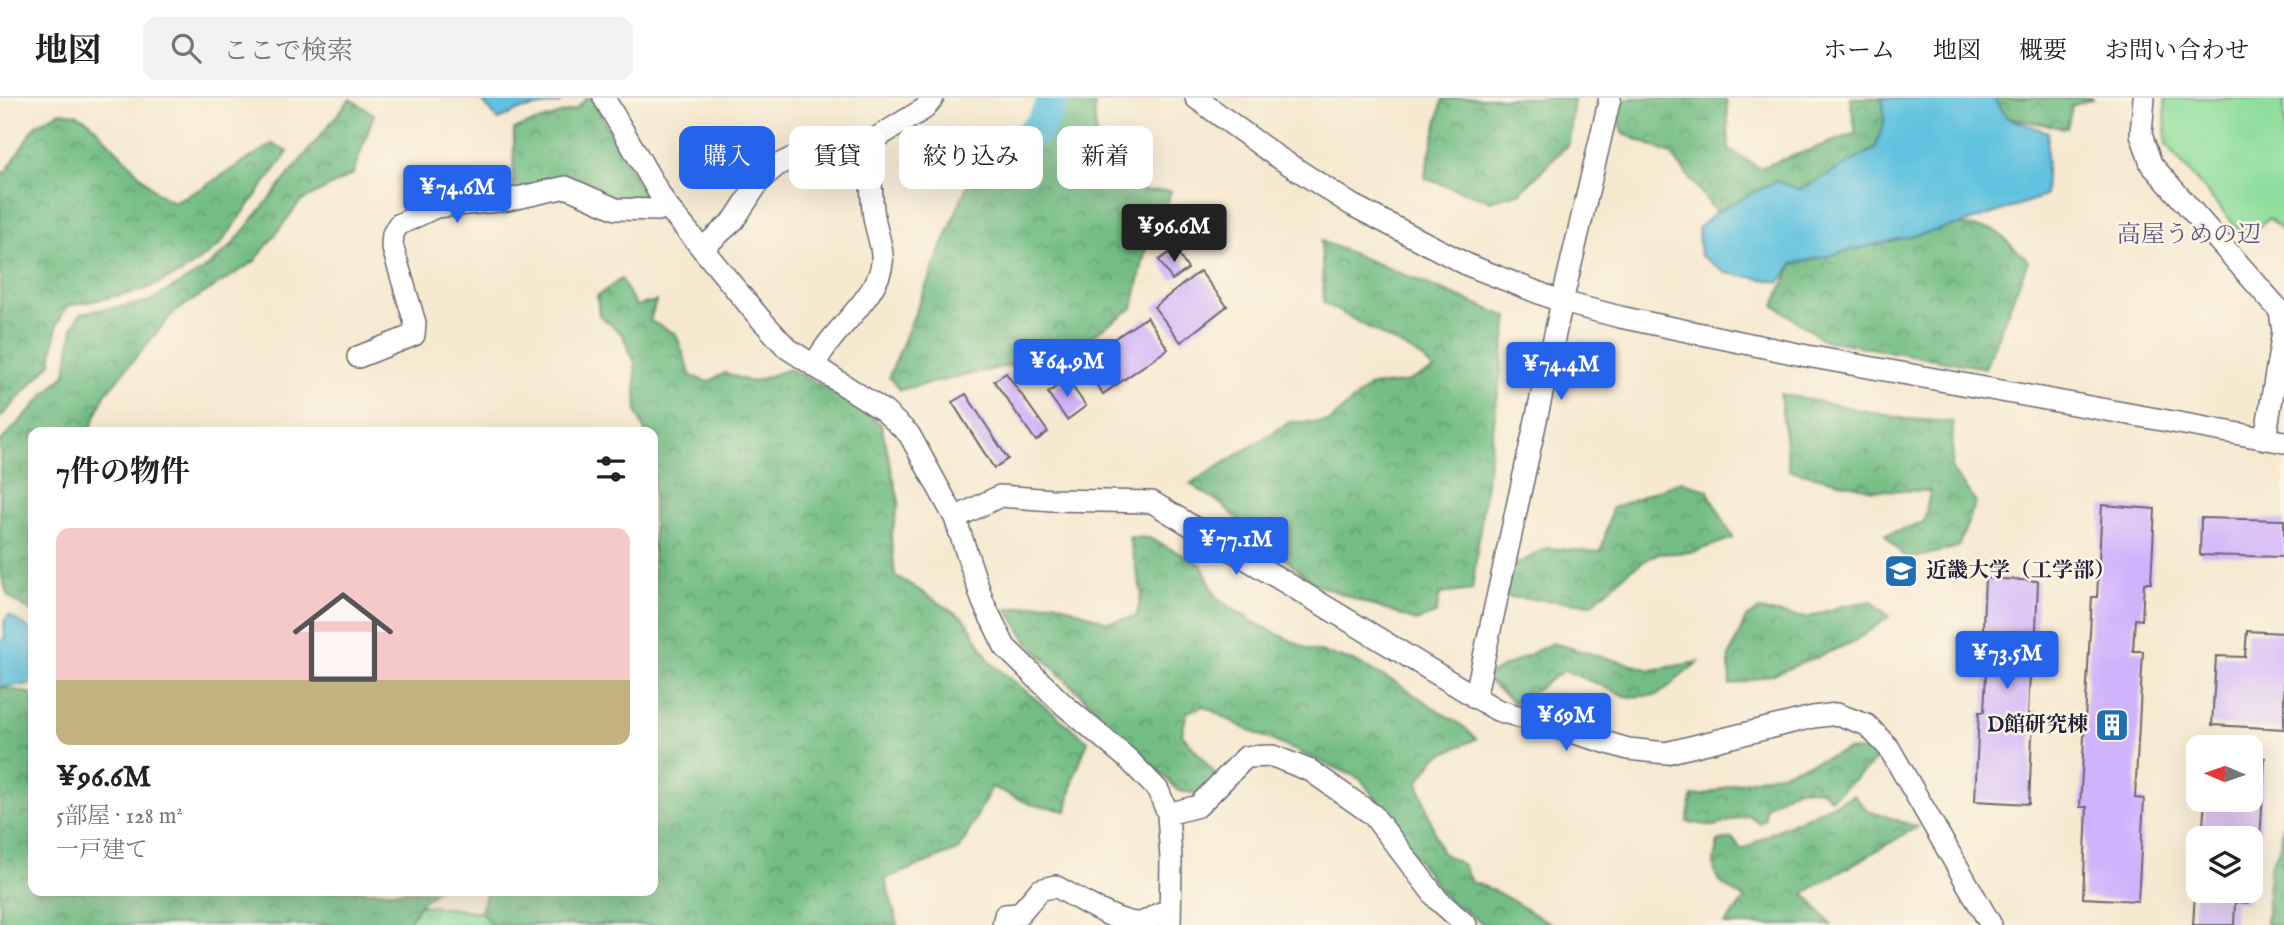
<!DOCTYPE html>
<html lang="ja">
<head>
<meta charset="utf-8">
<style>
	:root { --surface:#fff; --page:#f2f2f2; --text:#222; --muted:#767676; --line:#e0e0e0; --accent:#2563eb }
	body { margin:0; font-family:"IM FELL English","Noto Serif JP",serif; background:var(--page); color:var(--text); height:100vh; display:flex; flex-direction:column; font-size:26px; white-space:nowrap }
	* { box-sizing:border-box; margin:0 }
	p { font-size:23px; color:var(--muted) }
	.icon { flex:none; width:38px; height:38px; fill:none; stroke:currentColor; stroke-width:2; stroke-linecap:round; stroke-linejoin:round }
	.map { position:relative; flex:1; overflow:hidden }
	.sheet { position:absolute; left:28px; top:329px; width:630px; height:469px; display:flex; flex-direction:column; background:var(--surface); border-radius:14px; box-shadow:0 7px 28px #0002 }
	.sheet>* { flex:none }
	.top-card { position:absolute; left:679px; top:28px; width:665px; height:63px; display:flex; gap:14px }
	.needle { width:46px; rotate:272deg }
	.tools { position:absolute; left:2186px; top:637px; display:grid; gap:14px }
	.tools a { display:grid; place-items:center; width:77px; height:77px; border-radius:14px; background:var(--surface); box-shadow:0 7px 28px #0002; font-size:35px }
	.price { position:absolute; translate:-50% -60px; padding:0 16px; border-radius:7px; background:var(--accent); color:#fff; font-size:23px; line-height:46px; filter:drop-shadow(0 2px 4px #0008) }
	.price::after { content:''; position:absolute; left:50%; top:42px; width:21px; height:16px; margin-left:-10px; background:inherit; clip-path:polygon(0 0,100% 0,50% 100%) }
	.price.current { background:#222; color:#fff }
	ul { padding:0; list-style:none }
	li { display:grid; align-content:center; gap:14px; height:371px; padding:0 28px }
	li+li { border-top:2px solid var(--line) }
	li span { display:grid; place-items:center; height:217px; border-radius:14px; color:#555 }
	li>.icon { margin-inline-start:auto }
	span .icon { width:126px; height:126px; fill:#fffc; stroke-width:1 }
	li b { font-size:30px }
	h2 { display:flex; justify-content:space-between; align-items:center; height:84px; padding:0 28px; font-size:30px }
	.tag { padding:0 24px; border-radius:14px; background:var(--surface); box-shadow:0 7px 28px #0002; font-size:24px; line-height:63px }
	.tag.current { background:var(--accent); color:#fff }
	header { display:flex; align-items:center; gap:42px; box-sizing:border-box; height:98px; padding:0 35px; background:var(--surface); border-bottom:2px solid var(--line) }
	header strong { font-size:33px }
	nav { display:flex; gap:38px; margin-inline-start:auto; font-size:24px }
	.search { width:490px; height:63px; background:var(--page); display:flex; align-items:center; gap:18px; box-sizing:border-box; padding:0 24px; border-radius:14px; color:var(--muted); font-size:26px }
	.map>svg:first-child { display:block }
</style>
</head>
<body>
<header>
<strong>地図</strong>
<div class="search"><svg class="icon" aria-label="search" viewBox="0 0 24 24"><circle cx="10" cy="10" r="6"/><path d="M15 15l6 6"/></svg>ここで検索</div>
<nav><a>ホーム</a><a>地図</a><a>概要</a><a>お問い合わせ</a></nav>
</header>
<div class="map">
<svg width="2284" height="827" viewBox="0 0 2284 827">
	<defs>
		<pattern id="grass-tufts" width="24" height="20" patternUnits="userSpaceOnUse" patternTransform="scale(1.75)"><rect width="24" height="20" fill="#8fde9d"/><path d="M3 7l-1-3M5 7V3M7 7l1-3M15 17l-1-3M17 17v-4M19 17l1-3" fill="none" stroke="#7bbe88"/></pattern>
		<pattern id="forest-crowns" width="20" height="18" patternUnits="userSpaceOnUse" patternTransform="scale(1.75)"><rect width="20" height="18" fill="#73bd84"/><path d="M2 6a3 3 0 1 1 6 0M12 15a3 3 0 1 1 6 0" fill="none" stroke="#5e996d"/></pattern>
	</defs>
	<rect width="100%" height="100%" fill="#fcf5e5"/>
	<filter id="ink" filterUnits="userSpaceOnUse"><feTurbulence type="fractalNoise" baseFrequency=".0143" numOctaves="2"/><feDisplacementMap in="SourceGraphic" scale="14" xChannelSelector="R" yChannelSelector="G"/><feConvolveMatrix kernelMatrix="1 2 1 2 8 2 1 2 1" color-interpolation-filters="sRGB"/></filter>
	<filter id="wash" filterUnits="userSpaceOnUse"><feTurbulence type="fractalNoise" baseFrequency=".00686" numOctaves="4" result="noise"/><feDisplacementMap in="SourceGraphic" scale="28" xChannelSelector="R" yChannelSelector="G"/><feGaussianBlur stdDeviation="1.57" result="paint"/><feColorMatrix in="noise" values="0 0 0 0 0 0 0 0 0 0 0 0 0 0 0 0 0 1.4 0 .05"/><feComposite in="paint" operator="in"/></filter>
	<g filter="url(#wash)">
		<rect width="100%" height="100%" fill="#f6e9d0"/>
		<path fill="url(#grass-tufts)" stroke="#58806c" stroke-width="2" d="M419,807L481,814L493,827H407Z"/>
		<path fill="url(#forest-crowns)" stroke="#4a7060" stroke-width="2" d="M587,0H592L646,102L513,98L514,31L576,11Z
			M1066,0H1094L1098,84L1130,92L1171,93L1165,113L1145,154L1133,210L1066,255L900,292L889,279L970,80L996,67L1045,32Z
			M1443,0H1574L1569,45L1521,94L1491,103L1424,80Z
			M1618,0H1722L1727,4L1729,52L1760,70L1856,35L1850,0H1882L1885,21L1875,51L1800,92L1776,83L1716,114L1671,56L1624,36L1616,17Z
			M1994,0H2094L2072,8L2067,30L2007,20Z
			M350,1L374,16L353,76L300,104L255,163L173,215L105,296L89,334H33V515L8,498L0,473V344L66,275L73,229L81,215L148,204L205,171L232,147Z
			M60,14L76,16L89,23L156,94L173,104L199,92L272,46L288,54L219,148L182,175L141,193L67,208L57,226L51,265L0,320V75L6,74L36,27Z
			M1959,127L1995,132L2028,163L1985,270L1824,242L1774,207L1793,166Z
			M1321,143L1508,219L1472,492L1440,496L1436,516L1416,523L1315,486L1217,403L1190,386L1290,324H1329L1369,288L1404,285L1434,272L1421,259L1324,205Z
			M621,181L636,208L656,203L650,223L676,236L691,278L708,284L725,275L751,284L790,271L849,302L881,326L899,404L891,439L895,477L965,521L991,565L1088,643L1074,679L1067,713L1030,706L992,689L960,751L885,781L898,827H493L481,814L487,793H653V334H645L637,315L635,265L623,237L599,217L597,198Z
			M1780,296L1906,321L1953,324L1952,372L1976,404L1958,449L1907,462L1885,437L1924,424L1930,393L1873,392L1789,372Z
			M1681,383L1707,392L1733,440L1694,454L1657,456L1630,472L1592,506L1505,499L1507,472L1546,450L1601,454L1612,410Z
			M1129,439L1149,440L1201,466L1217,500L1255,525L1308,551L1353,563L1395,584L1464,629L1476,641L1436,659L1418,684L1441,754L1463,767L1471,784C1501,792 1526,813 1554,827H1485L1445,800L1361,681L1246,631L1204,608L1187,614L1182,636L1217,678L1200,696L1179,693L1029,546L1007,511L1055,504L1107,524L1136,519L1142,496Z
			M1872,503L1889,519L1853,544L1775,576L1730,587L1729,559L1746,520L1759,512L1806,520L1842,508Z
			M1552,545L1651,572L1698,564L1658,597L1627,599L1565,572L1515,606L1484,579Z
			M0,589L33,596V793H436L419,807L407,827H0Z
			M1848,652L1883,654L1870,668L1831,701L1822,692L1797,690L1765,709V721L1759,725L1749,717L1715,728L1687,724L1692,698L1705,697L1734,686L1781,675Z
			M1854,697L1867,712L1917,729L1804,795L1832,827H1724L1745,801C1717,784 1708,780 1718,744L1732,740L1742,752L1771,735Z
			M2284,716V827H2266L2270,769L2281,746Z"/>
		<path fill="#8fde9d" stroke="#58806c" stroke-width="2" d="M2165,0H2284V135L2269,120L2245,139L2166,47Z"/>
		<path fill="#61c2df" stroke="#42728d" stroke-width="2" d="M480,0H566L560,5L519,12L498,22Z
			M1882,0H1994L2007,20L2048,34L2045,98L1959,127L1793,166L1780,184L1726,175L1700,157L1698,130L1716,114L1776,83L1800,92L1875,51L1885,21Z
			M9,517L33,533V586L0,589V545L5,538L4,524Z"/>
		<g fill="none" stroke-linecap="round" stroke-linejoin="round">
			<path stroke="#61c2df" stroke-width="32" d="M996,61L1039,30L1055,0"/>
		</g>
		<g id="blocks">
			<path fill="#d1b3fc" d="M1191,120L1203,136L1191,146L1178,130Z
				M1175,151L1188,171L1172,182L1159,162Z
				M1200,173L1227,208L1181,244L1154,209Z
				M1147,219L1168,251L1103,296L1081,263Z
				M1006,275L1048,334L1036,343L994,283Z
				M1067,281L1086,308L1067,322L1048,295Z
				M966,296L1008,361L994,370L952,304Z
				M2102,407L2155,411L2151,485H2144L2142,522L2135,521L2133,553H2143L2135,700L2144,701L2138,803L2083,800L2087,709H2080L2092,499H2097Z
				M2201,420L2284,422V459L2200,457Z
				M1985,480L2038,483L2034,578H2030L2028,616H2033L2029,706L1975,703L1979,614H1984L1986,576H1981Z
				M2247,533L2284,535V631L2212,627L2216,558L2245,559Z
				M2250,659L2265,660L2258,775L2250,774V740H2202L2205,702H2250Z
				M2196,781H2198V793H2248V805L2235,804L2234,827H2193Z"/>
		</g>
	</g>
	<g filter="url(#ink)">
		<use href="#blocks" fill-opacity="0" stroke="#6c686f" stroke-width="2"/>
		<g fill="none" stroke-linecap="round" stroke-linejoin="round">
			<g stroke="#6c686f" stroke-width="24">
				<path id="minor" d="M604,0L666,107L758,218L787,250L884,313L909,336L955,420L983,504L1005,549L1064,607L1128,661L1158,692L1168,716L1171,761L1170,827
					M1196,0L1273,56L1352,107L1468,167L1562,204L1620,219L1807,258L2284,344
					M2144,0L2141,36L2151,66L2280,213L2283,234L2265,341
					M702,151L734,122L760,82L776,68L823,45H868L924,11L933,0
					M358,259L414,237L415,225L392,147L393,136L398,127L436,109L508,102L566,89L616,111L658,112L666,107
					M814,268C828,239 853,220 870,194C894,159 876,145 873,111C870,89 872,67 868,45
					M955,420L1000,398L1053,402L1152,404L1497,612L1628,651L1666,655L1813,619L1837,616L1867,627L1889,650L1991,827
					M1475,600L1562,204L1610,0
					M1168,716L1198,708L1246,659L1273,658L1311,673L1373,717L1438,802L1466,827
					M1003,827L1005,817L1019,816L1040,792L1055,788C1074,798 1119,827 1140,825C1152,823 1154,814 1170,813"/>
			</g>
			<use href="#minor" stroke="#fff" stroke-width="21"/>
		</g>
	</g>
	<defs>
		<g id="university-square" transform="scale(1.75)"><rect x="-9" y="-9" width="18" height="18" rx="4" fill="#1f6fb2" stroke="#fcf5e5"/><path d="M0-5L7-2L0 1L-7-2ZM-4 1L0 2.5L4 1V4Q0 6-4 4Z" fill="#fff"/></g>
		<g id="building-square" transform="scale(1.75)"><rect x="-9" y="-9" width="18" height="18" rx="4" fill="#1f6fb2" stroke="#fcf5e5"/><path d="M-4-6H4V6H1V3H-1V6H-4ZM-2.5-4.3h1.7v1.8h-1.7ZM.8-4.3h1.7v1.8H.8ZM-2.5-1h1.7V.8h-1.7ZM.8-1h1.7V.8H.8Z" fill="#fff"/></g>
	</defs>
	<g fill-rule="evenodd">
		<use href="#university-square" x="1901" y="473"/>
		<use href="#building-square" x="2112" y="627"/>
	</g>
	<g text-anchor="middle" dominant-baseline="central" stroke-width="5" stroke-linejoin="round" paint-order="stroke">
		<g font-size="21" font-weight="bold" fill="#22223b" stroke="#fcf5e5" text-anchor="start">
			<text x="1926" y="473">近畿大学（工学部）</text>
			<text x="2088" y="627" text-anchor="end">D館研究棟</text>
		</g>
		<g font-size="24" fill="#5f557f" stroke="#fcf5e5">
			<text x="2189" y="137">高屋うめの辺</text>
		</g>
	</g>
</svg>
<div class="tools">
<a><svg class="needle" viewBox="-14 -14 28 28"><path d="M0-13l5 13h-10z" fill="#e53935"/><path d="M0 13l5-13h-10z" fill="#767676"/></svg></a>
<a><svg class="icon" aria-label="layers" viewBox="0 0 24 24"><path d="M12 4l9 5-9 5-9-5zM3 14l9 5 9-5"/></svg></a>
</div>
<b class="price" style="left:457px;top:127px">¥74.6M</b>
<b class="price current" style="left:1174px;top:166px">¥96.6M</b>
<b class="price" style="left:1067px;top:301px">¥64.9M</b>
<b class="price" style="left:1561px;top:304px">¥74.4M</b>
<b class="price" style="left:1236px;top:479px">¥77.1M</b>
<b class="price" style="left:2007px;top:593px">¥73.5M</b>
<b class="price" style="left:1566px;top:655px">¥69M</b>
<div class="top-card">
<a class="tag current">購入</a>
<a class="tag">賃貸</a>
<a class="tag">絞り込み</a>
<a class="tag">新着</a>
</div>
<section class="sheet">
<h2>7件の物件<svg class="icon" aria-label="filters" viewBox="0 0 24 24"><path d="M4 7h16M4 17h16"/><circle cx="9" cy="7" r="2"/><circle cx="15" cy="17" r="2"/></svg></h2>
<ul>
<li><span style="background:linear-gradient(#f6c9c9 70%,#c2b280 0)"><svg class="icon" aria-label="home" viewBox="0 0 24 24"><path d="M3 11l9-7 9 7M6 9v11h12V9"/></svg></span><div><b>¥96.6M</b><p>5部屋 · 128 m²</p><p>一戸建て</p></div></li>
</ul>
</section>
</div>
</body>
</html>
